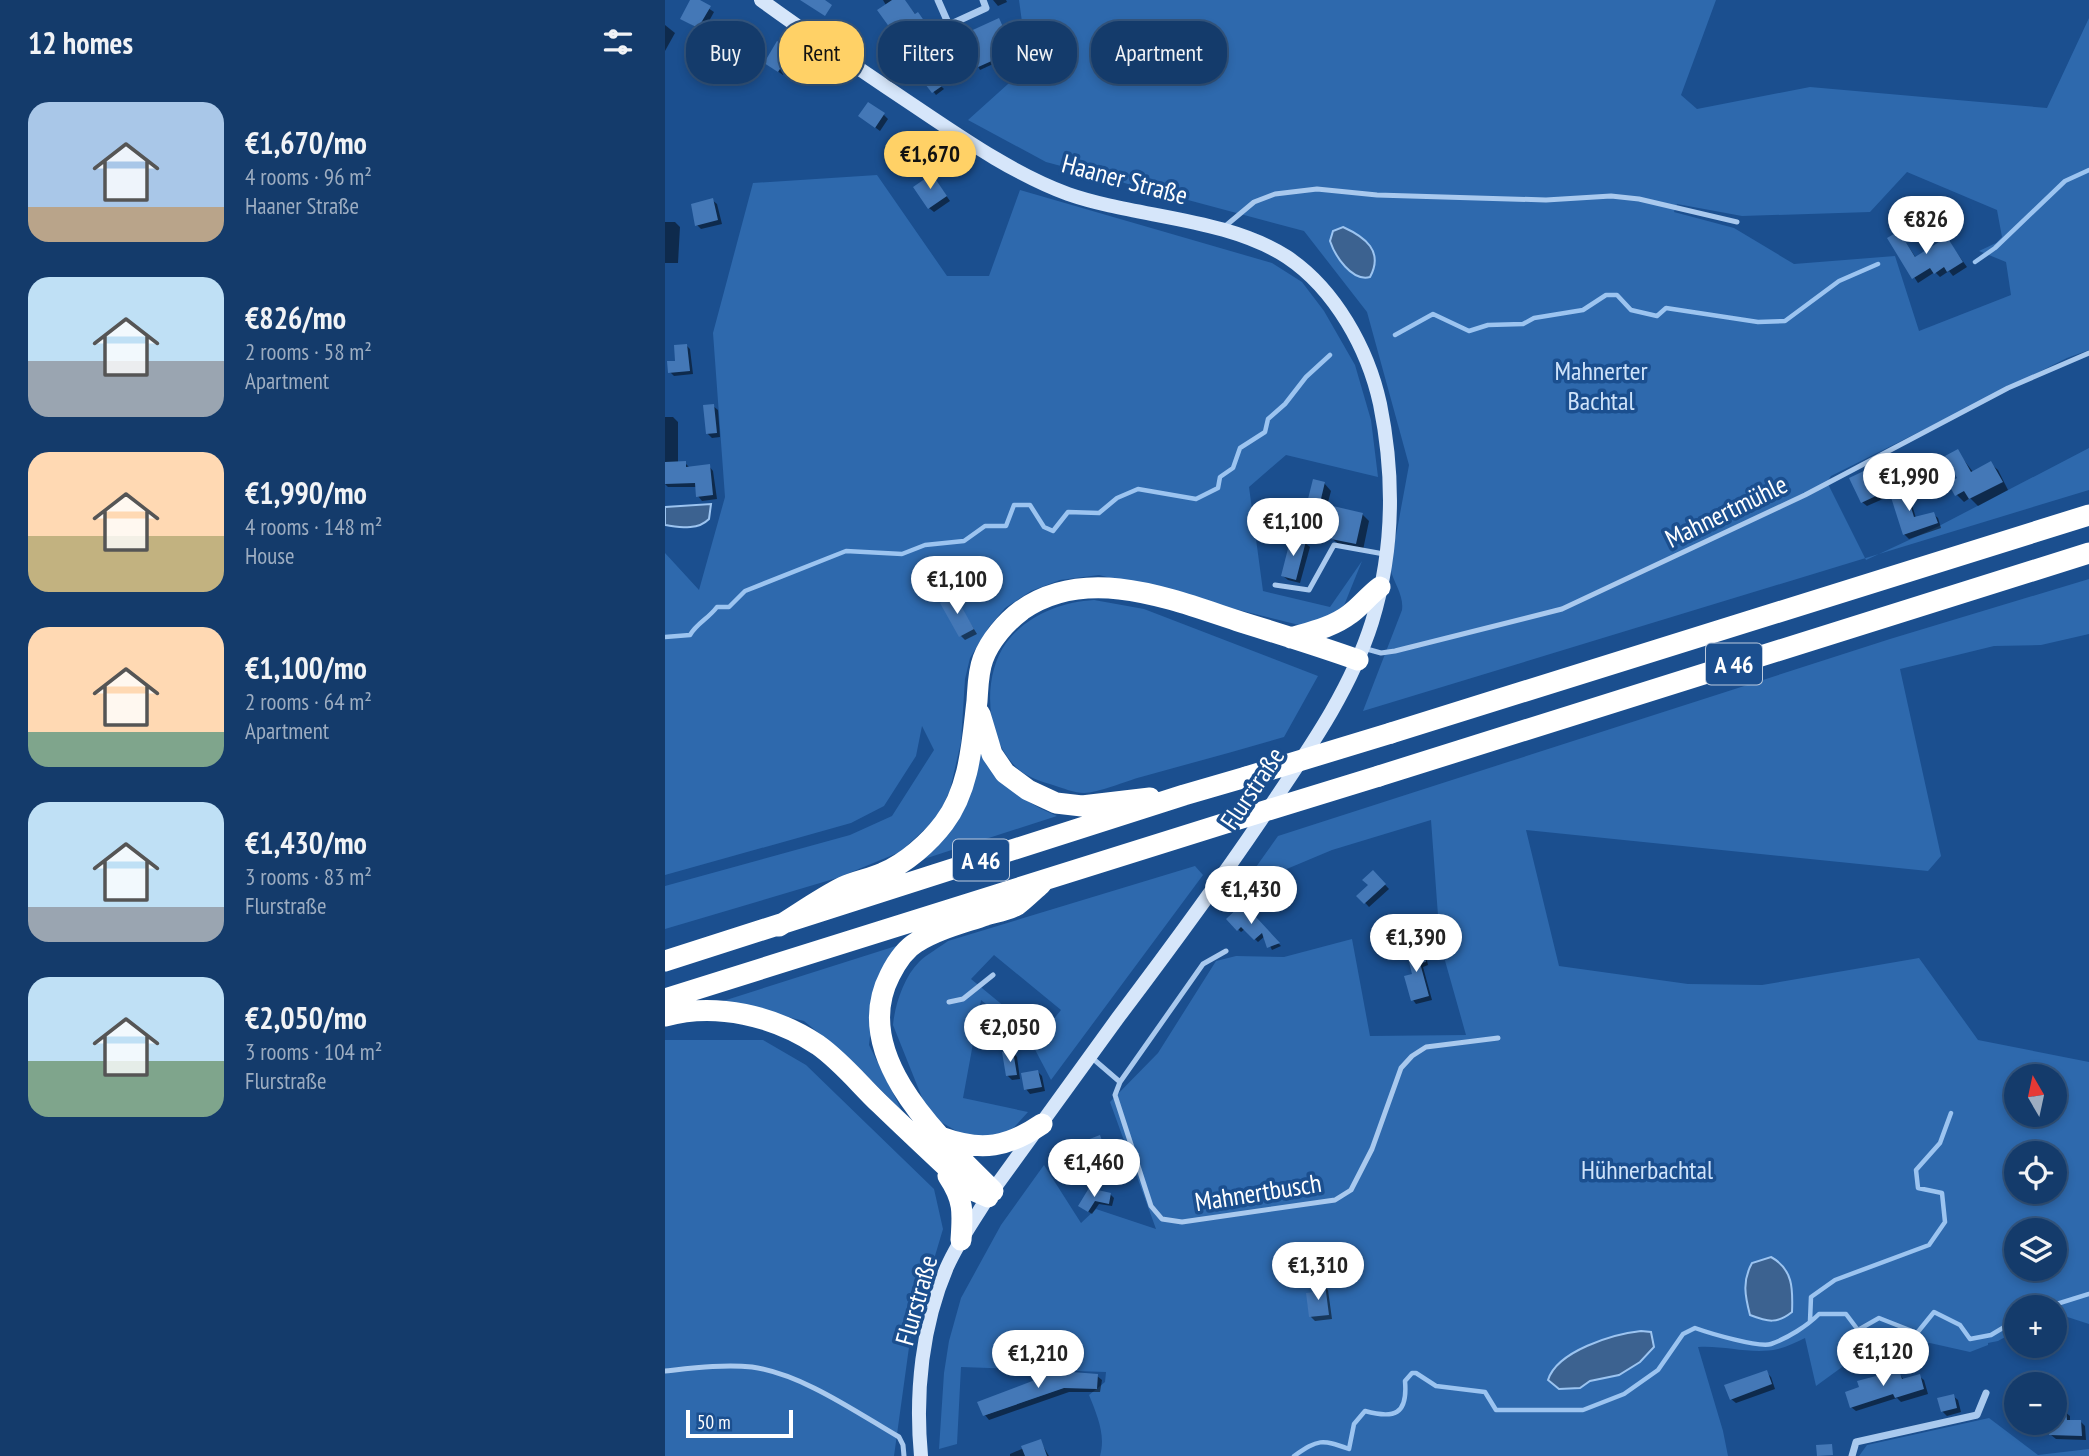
<!DOCTYPE html>
<html lang="en">
<head>
<meta charset="utf-8">
<style>
	:root { --surface:#143b6b; --page:#1d4271; --text:#f1f3f6; --muted:#9dadc1; --line:#33557e; --accent:#ffd166 }
	body { margin:0; font-family:"PT Sans Narrow",sans-serif; background:var(--page); color:var(--text); height:100vh; display:flex; flex-direction:column; font-size:26px; white-space:nowrap }
	* { box-sizing:border-box; margin:0 }
	p { font-size:23px; color:var(--muted) }
	.icon { flex:none; width:38px; height:38px; fill:none; stroke:currentColor; stroke-width:2; stroke-linecap:round; stroke-linejoin:round }
	.map { position:relative; flex:1; overflow:hidden }
	.panel { display:flex; flex-direction:column; background:var(--surface); width:665px }
	.panel>* { flex:none }
	.top-card { position:absolute; left:21px; top:21px; width:665px; height:63px; display:flex; gap:14px }
	.needle { width:46px; rotate:351deg }
	.fabs { position:absolute; left:1339px; top:1064px; display:grid; gap:14px }
	.fabs a { display:grid; place-items:center; width:63px; height:63px; border-radius:50%; background:var(--surface); box-shadow:0 4px 10px #0003,0 0 0 2px var(--line); font-size:35px }
	.scale { position:absolute; left:21px; bottom:18px; width:107px; box-sizing:border-box; padding-left:7px; border:4px solid #fff; border-top:0; font-size:19px; line-height:24px; white-space:nowrap; color:#fff; -webkit-text-stroke:5px #1b4f8f; paint-order:stroke }
	.price { position:absolute; translate:-50% -60px; padding:0 16px; border-radius:24px; background:#fff; color:#222; font-size:23px; line-height:46px; filter:drop-shadow(0 2px 4px #0008) }
	.price::after { content:''; position:absolute; left:50%; top:42px; width:21px; height:16px; margin-left:-10px; background:inherit; clip-path:polygon(0 0,100% 0,50% 100%) }
	.price.current { background:var(--accent); color:#111 }
	ul { padding:0; list-style:none }
	li { display:flex; align-items:center; gap:21px; height:175px; padding:0 28px }
	li span { display:grid; place-items:center; flex:none; width:196px; height:140px; border-radius:21px; color:#555 }
	li>.icon { margin-inline-start:auto }
	span .icon { width:84px; height:84px; fill:#fffc; stroke-width:1 }
	li b { font-size:30px }
	h2 { display:flex; justify-content:space-between; align-items:center; height:84px; padding:0 28px; font-size:30px }
	.pill { padding:0 24px; border-radius:28px; background:var(--surface); box-shadow:0 4px 10px #0003,0 0 0 2px var(--line); font-size:24px; line-height:63px }
	.pill.current { background:var(--accent); color:#111 }
	main { display:flex; flex:1; min-height:0 }
	.map>svg:first-child { display:block }
</style>
</head>
<body>
<main>
<section class="panel">
<h2>12 homes<svg class="icon" aria-label="filters" viewBox="0 0 24 24"><path d="M4 7h16M4 17h16"/><circle cx="9" cy="7" r="2"/><circle cx="15" cy="17" r="2"/></svg></h2>
<ul>
<li><span style="background:linear-gradient(#a9c7e8 75%,#b9a48a 0)"><svg class="icon" aria-label="home" viewBox="0 0 24 24"><path d="M3 11l9-7 9 7M6 9v11h12V9"/></svg></span><div><b>€1,670/mo</b><p>4 rooms · 96 m²</p><p>Haaner Straße</p></div></li>
<li><span style="background:linear-gradient(#bfe0f5 60%,#9aa5b1 0)"><svg class="icon" aria-label="home" viewBox="0 0 24 24"><path d="M3 11l9-7 9 7M6 9v11h12V9"/></svg></span><div><b>€826/mo</b><p>2 rooms · 58 m²</p><p>Apartment</p></div></li>
<li><span style="background:linear-gradient(#ffd9b3 60%,#c2b280 0)"><svg class="icon" aria-label="home" viewBox="0 0 24 24"><path d="M3 11l9-7 9 7M6 9v11h12V9"/></svg></span><div><b>€1,990/mo</b><p>4 rooms · 148 m²</p><p>House</p></div></li>
<li><span style="background:linear-gradient(#ffd9b3 75%,#7fa58c 0)"><svg class="icon" aria-label="home" viewBox="0 0 24 24"><path d="M3 11l9-7 9 7M6 9v11h12V9"/></svg></span><div><b>€1,100/mo</b><p>2 rooms · 64 m²</p><p>Apartment</p></div></li>
<li><span style="background:linear-gradient(#bfe0f5 75%,#9aa5b1 0)"><svg class="icon" aria-label="home" viewBox="0 0 24 24"><path d="M3 11l9-7 9 7M6 9v11h12V9"/></svg></span><div><b>€1,430/mo</b><p>3 rooms · 83 m²</p><p>Flurstraße</p></div></li>
<li><span style="background:linear-gradient(#bfe0f5 60%,#7fa58c 0)"><svg class="icon" aria-label="home" viewBox="0 0 24 24"><path d="M3 11l9-7 9 7M6 9v11h12V9"/></svg></span><div><b>€2,050/mo</b><p>3 rooms · 104 m²</p><p>Flurstraße</p></div></li>
</ul>
</section>
<div class="map">
<svg width="1424" height="1456" viewBox="0 0 1424 1456">
	<rect width="100%" height="100%" fill="#1b4f8f"/>
	<path fill="#2e69ad" fill-rule="evenodd" d="M354,0H1051L1016,95L1032,109L1145,87L1382,108L1424,18V350L1402,358L1166,476L1162,482L1201,560L1272,527L1424,448V490L698,711L737,610C739,595 729,584 725,568L744,465L702,312L639,231L381,162L303,120L363,66ZM1242,172L1332,210L1337,237L1331,243L1314,251L1341,262L1346,295L1254,331L1230,256L1129,264L1069,228L1009,212L1012,204L1077,216L1205,212Z
		M212,175L282,276H324L355,190L607,263L637,282L659,311L690,365L706,420L713,477L621,455L584,487L598,591L665,607L697,561L678,608L642,627L434,575L395,580L366,591L340,608L324,627L305,658L300,679L296,742L285,790L272,818L235,852L172,878L0,929V886L185,835L227,816L269,750L257,726L251,756L219,806L186,823L0,875V553L34,590L60,497L48,333L88,183Z
		M1424,579V634L1376,645L1329,646L1235,669L1276,856L1263,871L861,830L894,966L1023,984L1097,985L1254,958L1313,1040L1424,1062V1324L1390,1313V1307H1351V1331L1333,1341L1323,1343V1345L1305,1352L1256,1341L1244,1344L1217,1338L1151,1386L1140,1338C1131,1342 1122,1347 1113,1349C1087,1355 1059,1345 1033,1347L1058,1431L1063,1456H435C441,1435 432,1415 424,1395L440,1382L441,1372L296,1367L292,1444L274,1449L279,1373L284,1341L296,1298L336,1225L379,1165L416,1223L431,1209L491,1229L445,1102L493,1053L551,961L571,956L619,957L687,939L705,1036L801,1035L775,943L766,820L667,850L576,888L613,836L1225,639ZM1351,1076H1390V1115H1351ZM1351,1153H1390V1192H1351ZM1351,1230H1390V1269H1351Z
		M429,600L479,609L653,676L619,737C571,751 523,764 476,777C461,781 433,793 419,793C410,793 397,788 388,785C375,781 361,777 351,767C320,737 317,677 341,643C362,615 396,602 429,600Z
		M314,749C340,786 350,798 392,816L259,859Z
		M530,866L538,875L386,1080L365,1040L316,1000L298,1098L363,1112L342,1135L305,1139L264,1115L228,1025C230,1004 239,977 254,962C262,954 274,948 283,941ZM329,955L396,1010L375,1036L306,979Z
		M231,946L211,984L204,1045L237,1111L184,1058L139,1021L58,1001Z
		M0,1040H98L141,1065L269,1189L278,1229L245,1340L229,1456H0Z
		M1324,1418L1373,1455L1424,1449V1456H1194L1202,1445Z"/>
	<path fill="#3c6290" stroke="#9cc4f0" stroke-width="2" d="M678,227C700,237 719,251 705,277C687,282 670,256 665,241L668,231Z
		M46,504L44,519C32,531 15,527 0,525V507Z
		M1106,1257C1128,1269 1128,1289 1127,1312C1112,1324 1103,1322 1085,1315C1080,1296 1077,1281 1087,1263Z
		M976,1331L986,1332L989,1347L975,1362L954,1375L925,1381L915,1388L894,1389L883,1380C892,1351 948,1334 976,1331Z"/>
	<path fill="#0007" d="M27,0H31L49,12L38,32L17,18Z
		M218,0H239L279,50L336,23L350,54L315,70L309,59L286,70L291,79L276,86L279,89L271,95L250,67L254,64Z
		M328,0H341L342,2L333,6Z
		M0,25L10,33L0,51Z
		M126,51L130,56L118,75L101,63Z
		M218,114L223,119L215,131L195,116Z
		M271,181L285,201L269,212L264,208Z
		M47,200L52,204L57,224L36,229L32,225Z
		M0,222H10L15,227L13,263H0Z
		M1238,238L1251,258L1282,239L1302,267L1288,276L1284,271L1275,277L1270,272L1253,283L1224,239Z
		M22,346L25,349L28,374L9,376L5,372Z
		M48,406L53,410L55,437L47,438L42,433Z
		M0,417H8L13,422V463H20L25,468L44,466L48,471L52,499L37,501L33,496L32,487H3L0,484Z
		M1292,451L1308,472L1325,463L1333,470L1343,490L1313,506L1305,498L1299,502L1291,494L1295,478Z
		M1218,464L1232,490L1238,488L1243,492L1251,518L1268,514L1273,518L1276,528L1244,539L1239,534L1227,495L1202,506L1197,502Z
		M659,483L666,491L662,506L697,514L704,521L698,550L676,546L658,531L661,520L649,518L642,511Z
		M640,543L645,547L635,583L623,580L618,576Z
		M289,597L312,634L300,640L296,636Z
		M708,872L724,889L704,907L694,896L705,886Z
		M577,906L616,946L607,950L600,936L593,942L580,929L576,932L563,919Z
		M749,946L754,953L757,952L761,956L763,965L758,967L767,1000L751,1004L748,1000Z
		M348,1052L352,1057L355,1079L347,1080L342,1075Z
		M373,1072L377,1076L380,1091L365,1094L361,1089Z
		M434,1137L443,1153L460,1147L464,1152L470,1167L464,1169L467,1176L452,1182L448,1177L439,1155L420,1163L416,1158L411,1146Z
		M445,1194L449,1198L447,1206L434,1204L427,1214L415,1206Z
		M659,1286L663,1290L667,1319L650,1321L646,1317L651,1294Z
		M1101,1372L1106,1377L1110,1389L1071,1403L1066,1399Z
		M1233,1372L1239,1380L1254,1376L1259,1380L1263,1394L1236,1402L1232,1398L1191,1411L1186,1407Z
		M432,1376L437,1380L435,1392H404L324,1420L320,1415Z
		M1288,1396L1293,1400L1296,1412L1282,1416L1277,1411Z
		M1390,1412H1400L1405,1416V1422L1415,1421L1420,1426L1421,1440L1391,1439L1386,1435L1385,1423H1390Z
		M375,1441L384,1456H345V1454Z"/>
	<g fill="none" stroke-linecap="round" stroke-linejoin="round">
		<path stroke="#9cc4f0" stroke-width="4.5" d="M1310,262L1330,248L1400,181L1424,170
			M730,335L768,314L804,331L823,325L858,324L869,318L918,310L941,295H952L966,310L992,316L1001,308L1093,322L1120,321L1174,281L1213,264
			M0,637L25,635C32,623 43,619 52,607H64L80,591L181,551L237,554L260,545L299,541L320,526H341L349,505H365L379,527L388,531L403,512L434,513L452,498L473,489L531,499L553,488L555,477L568,468L575,448L600,432L603,419L620,404L641,377L665,355
			M1382,1307L1424,1294
			M1145,1321L1146,1297L1170,1280L1264,1245L1280,1222L1277,1193L1253,1188L1251,1170L1275,1143L1286,1113
			M629,1456C654,1439 656,1439 684,1449L689,1424L700,1411C729,1419 743,1415 740,1381L747,1373H751L771,1386L820,1392L831,1410H918L959,1394L993,1370L1018,1334L1030,1328C1044,1333 1094,1348 1106,1344C1123,1338 1142,1326 1154,1314H1181L1193,1330L1214,1318L1252,1333L1269,1312L1295,1325L1305,1339L1326,1335L1351,1320"/>
	</g>
	<path fill="#4478b7" d="M25,0H35L46,6L33,28L15,19Z
		M135,0H160L167,5L160,16Z
		M227,0H240L250,14L253,12L278,48L301,38L299,34L334,18L349,51L311,68L306,57L285,67L289,76L275,83L277,86L267,93L247,67L251,64L212,10Z
		M112,41L127,50L113,72L99,63Z
		M203,102L220,113L210,128L193,116Z
		M267,174L282,196L263,209L248,187Z
		M48,198L53,220L30,226L26,204Z
		M1234,231L1250,257L1282,237L1298,262L1282,272L1279,267L1269,274L1265,268L1247,279L1222,238Z
		M22,344L25,371L3,373L2,361H10L9,345Z
		M49,404L52,433L41,434L38,405Z
		M1293,449L1306,472L1326,461L1338,482L1304,499L1299,491L1290,496L1283,483L1292,478L1280,456Z
		M21,461V467L45,464L48,495L31,497L30,483L0,484V462Z
		M1218,462L1230,487L1196,503L1184,478Z
		M648,479L660,482L655,503L698,513L691,544L666,539L668,534L656,532L660,515L640,511Z
		M1239,485L1249,517L1269,512L1273,523L1238,535L1224,491Z
		M626,537L641,541L631,580L616,576Z
		M290,595L309,629L294,637L275,603Z
		M708,870L721,884L699,904L691,896L703,885L697,880Z
		M577,904L591,917L615,943L602,948L597,933L589,940L576,927L572,931L561,919Z
		M750,944L752,952L758,950L761,962L755,963L764,996L746,1001L739,976L747,974L740,946Z
		M348,1051L352,1075L341,1076L337,1052Z
		M373,1070L377,1087L359,1090L356,1073Z
		M435,1135L440,1149L414,1159L409,1145Z
		M460,1145L466,1162L461,1164L464,1172L446,1178L437,1153Z
		M424,1188L446,1193L444,1204L430,1201L423,1212L413,1206Z
		M660,1284L664,1315L644,1317L641,1293L649,1292L648,1285Z
		M381,1370L433,1374L432,1389L399,1388L318,1416L312,1402L383,1375Z
		M1102,1370L1107,1384L1065,1400L1059,1385Z
		M1234,1370L1237,1379L1255,1374L1259,1389L1230,1398L1228,1394L1185,1408L1180,1392L1194,1387L1192,1381Z
		M1289,1394L1292,1408L1276,1412L1272,1398Z
		M1401,1410L1402,1420H1416L1417,1436L1384,1435V1423H1390V1411Z
		M376,1439L382,1456H360L356,1446Z
		M1167,1444L1168,1455L1152,1456L1151,1445Z"/>
	<g fill="none" stroke-linecap="round" stroke-linejoin="round">
		<path stroke="#a9c9ee" stroke-width="5" d="M558,228L589,202L610,194L652,189L712,195L881,200L946,196L974,199L1072,222
			M610,585L644,590L669,545L719,554
			M698,648L716,653L730,651L897,609L1140,495L1343,388L1424,353
			M284,1002L298,999L328,975
			M426,1057L455,1082L450,1095L486,1206L497,1219L517,1222L670,1200L686,1190L707,1149L736,1068L747,1056L761,1047L833,1038
			M455,1082L538,964L561,951
			M0,1371C28,1368 59,1364 87,1367C137,1374 191,1412 234,1437L238,1445L239,1456"/>
		<path stroke="#a9c9ee" stroke-width="7" d="M273,0L284,25L321,8L318,0
			M1187,1456L1191,1442L1312,1415L1321,1393"/>
		<path stroke="#d6e6fa" stroke-width="14" d="M96,0C144,35 193,68 242,101C293,135 346,173 403,194C472,218 560,217 622,257C670,289 703,349 715,404C730,478 729,550 707,622C684,695 638,757 596,820C550,888 501,954 452,1019C409,1078 366,1138 323,1197C309,1220 293,1242 282,1267C257,1325 250,1393 256,1456"/>
		<path stroke="#fff" stroke-width="21" d="M626,638C646,632 668,627 685,614C696,606 704,595 715,587
			M315,714L327,754L340,773L363,790L391,803L417,806L485,798
			M726,733L1424,515
			M714,776L1424,553
			M114,926C135,913 156,898 178,887C190,881 205,879 218,873C241,863 264,843 279,823C305,788 307,743 312,701C313,687 313,672 318,659C325,640 341,622 357,610C423,564 508,600 576,622C615,634 654,646 693,660
			M0,961L519,795L581,777
			M0,999L564,822
			M0,1016C51,1002 110,1016 153,1045C177,1062 195,1085 215,1104C245,1133 275,1161 305,1189L323,1197
			M278,1138C317,1152 343,1147 377,1124
			M283,1176C299,1200 298,1212 296,1240
			M328,1191C276,1139 183,1056 225,975C231,963 240,949 252,942C273,929 298,923 321,915C331,912 343,910 352,905C360,899 368,891 376,884"/>
		<path stroke="#fff" stroke-width="21" d="M581,777L726,733
			M564,822L714,776"/>
	</g>
	<g text-anchor="middle" dominant-baseline="central" stroke-width="7" stroke-linejoin="round" paint-order="stroke">
		<g fill="#1b4f8f" stroke="#bbcadd" stroke-width="2">
			<rect x="1041" y="643.5" width="56" height="41" rx="5"/>
			<rect x="288" y="839.5" width="56" height="41" rx="5"/>
		</g>
		<g font-size="24" font-weight="bold" fill="#fff">
			<text x="1069" y="664">A 46</text>
			<text x="316" y="860">A 46</text>
		</g>
		<g font-size="26" fill="#fff" stroke="#1b4f8f">
			<text transform="translate(460 179) rotate(15)">Haaner Straße</text>
			<text transform="translate(1061 511) rotate(-26)">Mahnertmühle</text>
			<text transform="translate(587 788) rotate(-56)">Flurstraße</text>
			<text transform="translate(593 1192) rotate(-9)">Mahnertbusch</text>
			<text transform="translate(251 1300) rotate(-74)">Flurstraße</text>
		</g>
		<g font-size="26" fill="#cfe3fa" stroke="#1b4f8f">
			<text x="936" y="370">Mahnerter<tspan x="936" dy="30">Bachtal</tspan></text>
			<text x="982" y="1169">Hühnerbachtal</text>
		</g>
	</g>
</svg>
<div class="fabs">
<a><svg class="needle" viewBox="-14 -14 28 28"><path d="M0-13l5 13h-10z" fill="#e53935"/><path d="M0 13l5-13h-10z" fill="#9dadc1"/></svg></a>
<a><svg class="icon" aria-label="locate" viewBox="0 0 24 24"><circle cx="12" cy="12" r="6"/><path d="M12 2v4M12 18v4M2 12h4M18 12h4"/></svg></a>
<a><svg class="icon" aria-label="layers" viewBox="0 0 24 24"><path d="M12 4l9 5-9 5-9-5zM3 14l9 5 9-5"/></svg></a>
<a>+</a>
<a>−</a>
</div>
<div class="scale">50 m</div>
<b class="price current" style="left:265px;top:191px">€1,670</b>
<b class="price" style="left:1261px;top:256px">€826</b>
<b class="price" style="left:1244px;top:513px">€1,990</b>
<b class="price" style="left:628px;top:558px">€1,100</b>
<b class="price" style="left:292px;top:616px">€1,100</b>
<b class="price" style="left:586px;top:926px">€1,430</b>
<b class="price" style="left:751px;top:974px">€1,390</b>
<b class="price" style="left:345px;top:1064px">€2,050</b>
<b class="price" style="left:429px;top:1199px">€1,460</b>
<b class="price" style="left:653px;top:1302px">€1,310</b>
<b class="price" style="left:1218px;top:1388px">€1,120</b>
<b class="price" style="left:373px;top:1390px">€1,210</b>
<div class="top-card">
<a class="pill">Buy</a>
<a class="pill current">Rent</a>
<a class="pill">Filters</a>
<a class="pill">New</a>
<a class="pill">Apartment</a>
</div>
</div>
</main>
</body>
</html>
